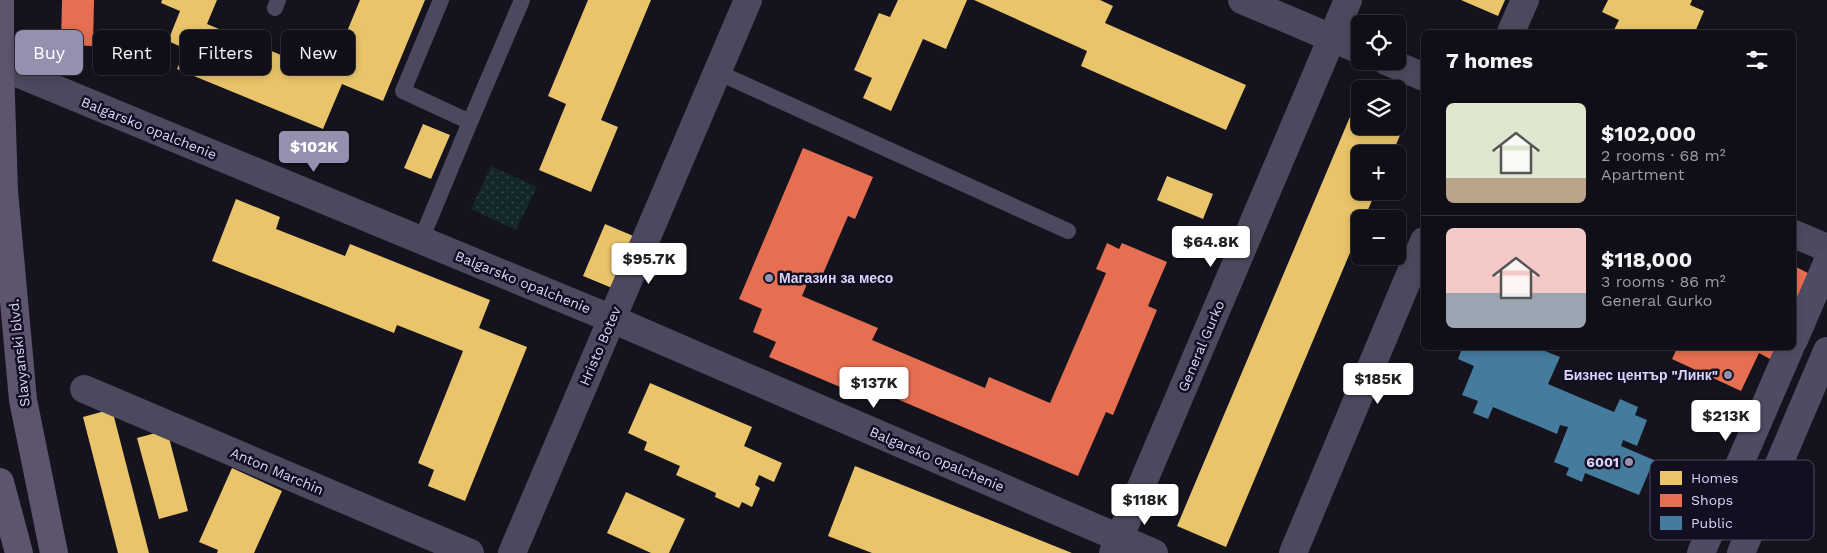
<!DOCTYPE html>
<html lang="en">
<head>
<meta charset="utf-8">
<style>
	:root { --surface:#100e16; --page:#19171f; --text:#f1f3f6; --muted:#9c9ca1; --line:#302e35; --accent:#9490ad }
	body { margin:0; font-family:"Work Sans",sans-serif; background:var(--page); color:var(--text); height:100vh; display:flex; flex-direction:column; font-size:19px; white-space:nowrap }
	* { box-sizing:border-box; margin:0 }
	p { font-size:16px; color:var(--muted) }
	.icon { flex:none; width:28px; height:28px; fill:none; stroke:currentColor; stroke-width:2; stroke-linecap:round; stroke-linejoin:round }
	.map { position:relative; flex:1; overflow:hidden }
	.details { position:absolute; left:1421px; top:30px; width:375px; height:320px; display:flex; flex-direction:column; background:var(--surface); border-radius:8px; box-shadow:0 2px 8px #0003,0 0 0 1px var(--line) }
	.details>* { flex:none }
	.guide { position:absolute; left:15px; top:30px; width:475px; height:45px; display:flex; gap:10px }
	.fabs { position:absolute; left:1351px; top:15px; display:grid; gap:10px }
	.fabs a { display:grid; place-items:center; width:55px; height:55px; border-radius:8px; background:var(--surface); box-shadow:0 2px 8px #0003,0 0 0 1px var(--line); font-size:25px }
	.price { position:absolute; translate:-50% -42px; padding:0 11px; border-radius:5px; background:#fff; color:#222; font-size:16px; line-height:32px; filter:drop-shadow(0 1px 2px #0008) }
	.price::after { content:''; position:absolute; left:50%; top:30px; width:15px; height:11px; margin-left:-8px; background:inherit; clip-path:polygon(0 0,100% 0,50% 100%) }
	.price.on { background:var(--accent); color:#fff }
	ul { padding:0; list-style:none }
	li { display:flex; align-items:center; gap:15px; height:125px; padding:0 25px }
	li+li { border-top:1px solid var(--line) }
	li span { display:grid; place-items:center; flex:none; width:140px; height:100px; border-radius:8px; color:#555 }
	li>.icon { margin-inline-start:auto }
	span .icon { width:60px; height:60px; fill:#fffc; stroke-width:1 }
	li b { font-size:21px }
	h2 { display:flex; justify-content:space-between; align-items:center; height:60px; padding:0 25px; font-size:21px }
	.tag { padding:0 18px; border-radius:8px; background:var(--surface); box-shadow:0 2px 8px #0003,0 0 0 1px var(--line); font-size:18px; line-height:45px }
	.tag.on { background:var(--accent); color:#fff }
	.map>svg:first-child { display:block }
</style>
</head>
<body>
<div class="map">
<svg width="1827" height="553" viewBox="0 0 1827 553">
	<defs>
		<pattern id="park-dots" width="8" height="8" patternUnits="userSpaceOnUse" patternTransform="scale(1.25)"><rect width="8" height="8" fill="#132728"/><path d="M2 2h.1M6 6h.1" fill="none" stroke="#354548" stroke-width="1.8" stroke-linecap="round"/></pattern>
	</defs>
	<rect width="100%" height="100%" fill="#15131d"/>
	<path fill="url(#park-dots)" d="M491,166L537,187L516,230L471,209Z"/>
	<path fill="#e9c46a" d="M162,0H217L207,24L329,75L360,0H425L383,101L342,84L323,129L177,69L186,49L168,41L180,11L161,3Z
		M588,0H651L601,120L618,127L591,192L539,170L566,104L548,96Z
		M898,0H967L946,49L923,39L891,111L863,98L872,78L854,70L879,13L890,17Z
		M974,0H1100L1113,6L1105,23L1246,85L1226,130L1081,66L1087,51Z
		M1461,0H1505L1498,16Z
		M1608,0H1692L1690,5L1704,11L1695,32H1613L1619,20L1602,12Z
		M1352,112L1360,115V126H1386L1401,133L1392,154H1360V191H1376L1364,219H1360V229L1226,547L1177,526Z
		M423,124L450,135L431,179L404,168Z
		M1167,176L1213,194L1203,219L1157,200Z
		M236,199L280,217L276,229L345,256L350,244L490,300L479,328L527,347L465,501L428,486L434,470L418,463L463,351L397,325L394,333L212,261Z
		M605,224L638,238L617,290L583,276Z
		M650,383L752,427L744,446L782,463L774,482L759,475L755,485L760,488L752,507L742,502L739,508L715,497L716,493L676,475L680,466L644,450L647,442L628,433Z
		M112,409L149,553H118L83,417Z
		M167,430L188,511L159,519L137,438Z
		M855,466L960,508L1072,553H872L828,536Z
		M232,468L282,491L254,553H217L218,550L199,542Z
		M626,492L685,519L669,553H651L607,533Z"/>
	<path fill="#e76f51" d="M62,0H94L93,46L61,45Z
		M803,148L873,177L855,219L848,216L819,283L809,279L802,296L878,328L872,340L985,388L989,377L1050,403L1106,273L1096,269L1107,243L1119,249L1122,243L1167,262L1148,306L1157,310L1113,415L1106,412L1078,476L850,379L845,389L769,357L776,342L753,332L762,309L739,299Z
		M1794,266L1808,273L1794,305Z
		M1677,348H1775L1770,359L1759,353L1741,391L1672,359Z"/>
	<path fill="#457b9d" d="M1462,348H1546L1545,351L1560,357L1548,384L1614,412L1620,399L1638,407L1635,415L1647,420L1637,446L1623,440L1621,446L1654,460L1639,495L1585,473L1582,482L1566,475L1569,468L1554,462L1568,427L1560,425L1557,434L1493,407L1488,419L1473,413L1478,401L1462,395L1474,366L1458,359Z"/>
	<g fill="none" stroke-linecap="round" stroke-linejoin="round">
		<path stroke="#4b495d" stroke-width="16" d="M441,0L403,91L470,122L522,0
			M275,8L278,0
			M717,72L1068,231
			M421,240L470,122"/>
		<path stroke="#4b495d" stroke-width="28" d="M1511,32L1525,0
			M0,66L612,319L1154,553
			M84,389L470,553
			M1113,553L1348,0
			M1293,553L1424,241"/>
		<path stroke="#4b495d" stroke-width="28" d="M1242,0L1360,50
			M1386,61L1424,77
			M1794,234L1827,248
			M512,553L748,0"/>
		<path stroke="#4e4c63" stroke-width="28" d="M1794,340L1827,263
			M1701,553L1790,348
			M1741,553L1827,351"/>
		<path stroke="#5d546d" stroke-width="28" d="M0,0V66L4,191L23,400L54,553
			M0,482L19,553"/>
	</g>
	<g fill="#9490ad" stroke="#130f21" stroke-width="2">
		<circle cx="769" cy="278" r="5"/>
		<circle cx="1728" cy="375" r="5"/>
		<circle cx="1629" cy="462" r="5"/>
	</g>
	<g text-anchor="middle" dominant-baseline="central" stroke-width="5" stroke-linejoin="round" paint-order="stroke">
		<g font-size="14" fill="#d8d3fb" stroke="#130f21">
			<text transform="translate(149 128) rotate(22)">Balgarsko opalchenie</text>
			<text transform="translate(523 282) rotate(22)">Balgarsko opalchenie</text>
			<text transform="translate(600 346) rotate(-67)">Hristo Botev</text>
			<text transform="translate(1201 346) rotate(-67)">General Gurko</text>
			<text transform="translate(19 353) rotate(-96)">Slavyanski blvd.</text>
			<text transform="translate(937 459) rotate(23)">Balgarsko opalchenie</text>
			<text transform="translate(277 471) rotate(23)">Anton Marchin</text>
		</g>
		<g font-size="14" font-weight="bold" fill="#d8d3fb" stroke="#130f21" text-anchor="end">
			<text x="779" y="278" text-anchor="start">Магазин за месо</text>
			<text x="1718" y="375">Бизнес център "Линк"</text>
			<text x="1619" y="462">6001</text>
		</g>
	</g>
	<rect x="1650" y="460" width="164" height="80" rx="8" fill="#130f21" stroke="#4e4a62" stroke-width="1"/>
	<rect x="1660" y="471" width="22" height="14" fill="#e9c46a"/>
	<rect x="1660" y="494" width="22" height="13" fill="#e76f51"/>
	<rect x="1660" y="516" width="22" height="14" fill="#457b9d"/>
	<g font-size="14" fill="#d8d3fb">
		<text x="1691" y="483">Homes</text>
		<text x="1691" y="505">Shops</text>
		<text x="1691" y="528">Public</text>
	</g>
</svg>
<div class="fabs">
<a><svg class="icon" aria-label="locate" viewBox="0 0 24 24"><circle cx="12" cy="12" r="6"/><path d="M12 2v4M12 18v4M2 12h4M18 12h4"/></svg></a>
<a><svg class="icon" aria-label="layers" viewBox="0 0 24 24"><path d="M12 4l9 5-9 5-9-5zM3 14l9 5 9-5"/></svg></a>
<a>+</a>
<a>−</a>
</div>
<b class="price on" style="left:314px;top:173px">$102K</b>
<b class="price" style="left:1211px;top:268px">$64.8K</b>
<b class="price" style="left:649px;top:285px">$95.7K</b>
<b class="price" style="left:1378px;top:405px">$185K</b>
<b class="price" style="left:874px;top:409px">$137K</b>
<b class="price" style="left:1726px;top:442px">$213K</b>
<b class="price" style="left:1145px;top:526px">$118K</b>
<div class="guide">
<a class="tag on">Buy</a>
<a class="tag">Rent</a>
<a class="tag">Filters</a>
<a class="tag">New</a>
</div>
<section class="details">
<h2>7 homes<svg class="icon" aria-label="filters" viewBox="0 0 24 24"><path d="M4 7h16M4 17h16"/><circle cx="9" cy="7" r="2"/><circle cx="15" cy="17" r="2"/></svg></h2>
<ul>
<li><span style="background:linear-gradient(#dfe7d0 75%,#b9a48a 0)"><svg class="icon" aria-label="home" viewBox="0 0 24 24"><path d="M3 11l9-7 9 7M6 9v11h12V9"/></svg></span><div><b>$102,000</b><p>2 rooms · 68 m²</p><p>Apartment</p></div></li>
<li><span style="background:linear-gradient(#f6c9c9 65%,#9aa5b1 0)"><svg class="icon" aria-label="home" viewBox="0 0 24 24"><path d="M3 11l9-7 9 7M6 9v11h12V9"/></svg></span><div><b>$118,000</b><p>3 rooms · 86 m²</p><p>General Gurko</p></div></li>
</ul>
</section>
</div>
</body>
</html>
